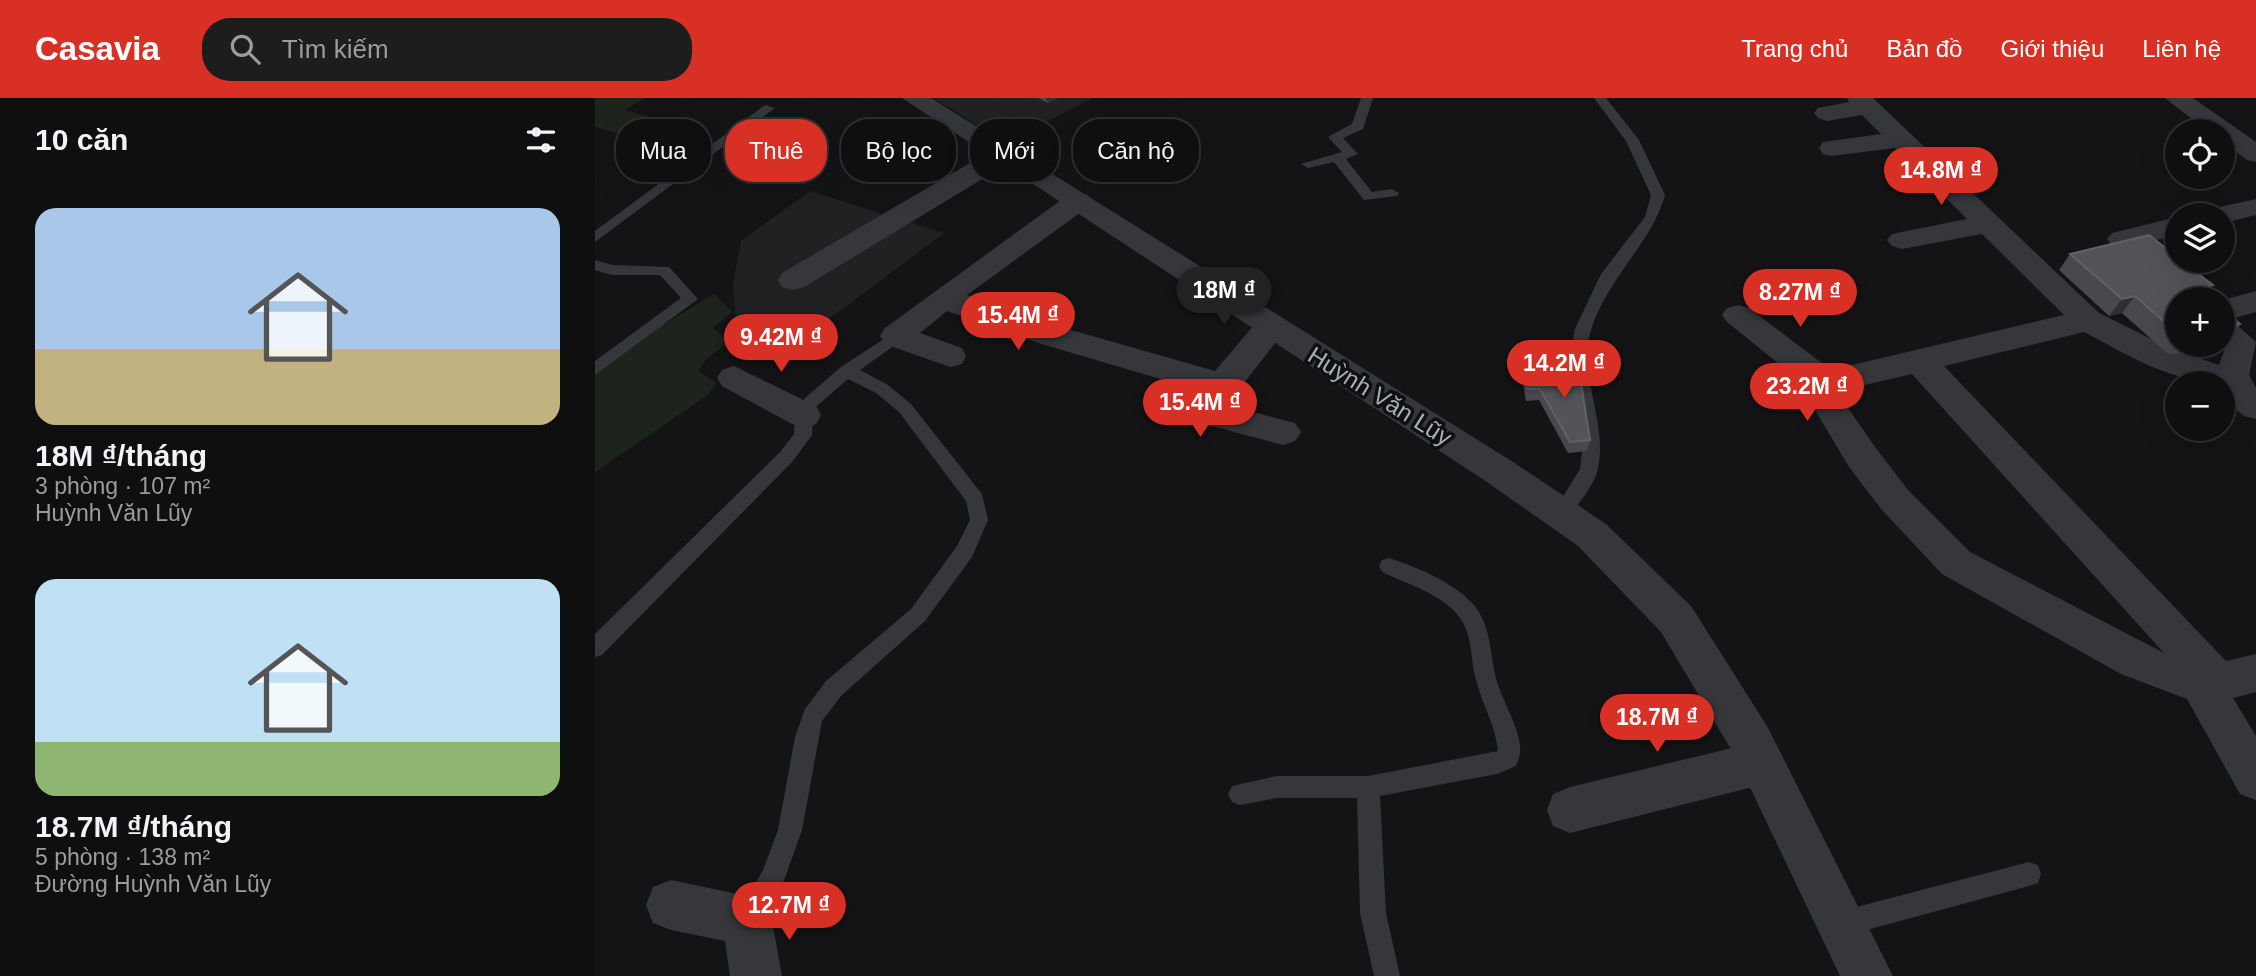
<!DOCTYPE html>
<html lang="vi">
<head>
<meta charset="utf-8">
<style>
	:root { --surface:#0f0f10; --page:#1d1d1e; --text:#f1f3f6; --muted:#9b9c9f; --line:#2f2f30; --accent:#d93025 }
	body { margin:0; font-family:Arial,sans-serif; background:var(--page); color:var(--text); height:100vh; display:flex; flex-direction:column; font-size:26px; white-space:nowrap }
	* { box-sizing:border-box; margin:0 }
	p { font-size:23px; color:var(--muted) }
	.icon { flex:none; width:38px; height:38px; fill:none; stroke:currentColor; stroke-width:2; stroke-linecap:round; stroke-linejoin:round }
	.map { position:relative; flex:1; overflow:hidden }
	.details { display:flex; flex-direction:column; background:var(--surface); width:595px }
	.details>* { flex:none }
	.top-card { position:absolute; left:21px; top:21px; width:665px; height:63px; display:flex; gap:14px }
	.fabs { position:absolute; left:1570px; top:21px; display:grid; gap:14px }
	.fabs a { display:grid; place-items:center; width:70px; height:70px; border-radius:50%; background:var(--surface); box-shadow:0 7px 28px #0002,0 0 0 2px var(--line); font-size:35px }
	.price { position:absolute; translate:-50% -60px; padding:0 16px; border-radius:24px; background:var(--accent); color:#fff; font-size:23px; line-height:46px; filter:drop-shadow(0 2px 4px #0008) }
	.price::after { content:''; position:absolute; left:50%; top:42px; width:21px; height:16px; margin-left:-10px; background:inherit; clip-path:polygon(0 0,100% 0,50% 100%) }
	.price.active { background:#222; color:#fff }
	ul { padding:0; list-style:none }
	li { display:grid; align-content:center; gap:14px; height:371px; padding:0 35px }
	li span { display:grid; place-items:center; height:217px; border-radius:21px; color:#555 }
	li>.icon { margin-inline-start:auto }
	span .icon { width:126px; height:126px; fill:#fffc; stroke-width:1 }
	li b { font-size:30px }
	h2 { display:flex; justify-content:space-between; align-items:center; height:84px; padding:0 35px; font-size:30px }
	.tag { padding:0 24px; border-radius:28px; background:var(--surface); box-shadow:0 7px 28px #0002,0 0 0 2px var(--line); font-size:24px; line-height:63px }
	.tag.active { background:var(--accent); color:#fff }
	header { display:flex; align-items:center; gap:42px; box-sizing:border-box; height:98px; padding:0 35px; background:var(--accent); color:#fff }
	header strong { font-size:33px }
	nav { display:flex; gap:38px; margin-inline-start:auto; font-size:24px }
	.search { width:490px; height:63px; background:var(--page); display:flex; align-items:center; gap:18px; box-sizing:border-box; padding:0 24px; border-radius:28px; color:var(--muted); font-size:26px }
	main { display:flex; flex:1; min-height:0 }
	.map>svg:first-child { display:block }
</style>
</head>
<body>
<header>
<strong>Casavia</strong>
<div class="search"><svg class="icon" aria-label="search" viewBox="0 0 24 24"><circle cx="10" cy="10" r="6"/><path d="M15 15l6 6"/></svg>Tìm kiếm</div>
<nav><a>Trang chủ</a><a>Bản đồ</a><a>Giới thiệu</a><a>Liên hệ</a></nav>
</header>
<main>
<section class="details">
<h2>10 căn<svg class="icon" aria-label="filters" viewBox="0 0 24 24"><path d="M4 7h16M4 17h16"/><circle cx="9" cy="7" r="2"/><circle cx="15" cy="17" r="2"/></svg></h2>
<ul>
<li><span style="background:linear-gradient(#a9c7e8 65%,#c2b280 0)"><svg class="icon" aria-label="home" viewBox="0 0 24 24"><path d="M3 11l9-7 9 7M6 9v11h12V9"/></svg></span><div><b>18M ₫/tháng</b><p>3 phòng · 107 m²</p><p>Huỳnh Văn Lũy</p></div></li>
<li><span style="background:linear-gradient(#bfe0f5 75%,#8fb573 0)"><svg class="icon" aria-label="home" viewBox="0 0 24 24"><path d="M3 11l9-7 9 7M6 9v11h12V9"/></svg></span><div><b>18.7M ₫/tháng</b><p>5 phòng · 138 m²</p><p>Đường Huỳnh Văn Lũy</p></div></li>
</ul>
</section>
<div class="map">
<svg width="1661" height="878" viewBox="0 0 1661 878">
	<rect width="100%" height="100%" fill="#141416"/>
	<path fill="#202123" d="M338,0H498L451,24L398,37Z
		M215,93L349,135L191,253L141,227L138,186L146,143Z"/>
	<path fill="#1d241d" d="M0,0H50L30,12L57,20L74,30V35C50,43 24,36 0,29Z
		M119,196L137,214L118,230L134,244L112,260L103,273L121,285L113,297L0,374V277L35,247Z"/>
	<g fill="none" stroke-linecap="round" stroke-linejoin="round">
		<path fill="#36373b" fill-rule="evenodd" d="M766,0H778L768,31L748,40L763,56L751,61L777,94L797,91L804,95L802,98L769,102L739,64L713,70L706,66L747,54L733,39L757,26Z
			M999,0H1011L1044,42L1070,97C1057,145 1012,180 996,232C982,276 1013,324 1003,370C1000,387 983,405 974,420H960L958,415L985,371L988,345L976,251L980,231L1006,176L1050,119L1056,97L1031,43Z
			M170,7L180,10L0,144V133Z
			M0,162L18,167L74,169L103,201L0,277V263L86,200L65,177H17L0,172Z
			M301,233L309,238L307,242L265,272L293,287L316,306L387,396L393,422L377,459L330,523L247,597L227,623L207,732L187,788L161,832L152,836L143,832L139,823L168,772L183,732L200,639L210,611L231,583L316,511L362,448L375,422L371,403L304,314L281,295L253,281L222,308L218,317L217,337L198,363L7,557L0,559V536L186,353L199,336L200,317L210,300L246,269Z
			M794,460C822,469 858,484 878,506C898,529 894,559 903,587C910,607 922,626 925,647C926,655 924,661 921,668L902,676L785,698L791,815L805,878H779L765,815L762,700H682L645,707L637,704L633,696L637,688L682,678H773L903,653C901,629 888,608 882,585C876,568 878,549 871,531C860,500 814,487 787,474L784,468L787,462Z
			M1434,764L1443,767L1446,776L1443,785L1434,788L1246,839L1237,835L1233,826L1237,817L1246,813Z"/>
		<path fill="#36373b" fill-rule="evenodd" d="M1252,0H1278L1504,215L1574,250L1624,267L1630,251L1625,247H1628V202L1661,193V214L1632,222L1639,224L1661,244L1654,277L1661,290V321L1649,318L1628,300V285C1577,285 1533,257 1489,234L1349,268L1631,563L1661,556V594L1638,600L1661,638V702L1645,696L1592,601L1526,576L1347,476L1287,412L1254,369L1217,307L1214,290L1132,224L1127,217L1132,210L1143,207L1154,210L1236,272L1469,217L1387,136L1307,151L1297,148L1292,142L1297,136L1372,121L1300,50L1237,58L1228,56L1224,50L1228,44L1286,36L1267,17L1232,23L1223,20L1219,15L1223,10L1254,4ZM1317,276L1569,555L1375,454L1313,392L1280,349L1251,307L1248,292Z
			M1570,0H1598L1661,44V64L1652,62L1628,44V33H1612Z
			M408,49L417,51L421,57L417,63L209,189L198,192L187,189L183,182L187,175L399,51Z
			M483,95L493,97L497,103L493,109L372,197L462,228L620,273L665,220L676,217L687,220L692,228L687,236L632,307L700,325L706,334L700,343L688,347L605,325L597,307L606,293L440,244L352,213L325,235L367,250L371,258L367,266L355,269L290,246L285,238L290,230L473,97Z
			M1661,101V117L1628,125V117H1612L1616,111Z
			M1582,119V137L1527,150L1517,147L1512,141L1517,135Z
			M139,268L221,308L226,317L221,326L209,330L197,326L127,288L122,280L127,272Z
			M1166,643L1182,650L1189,665L1182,680L1166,687L975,735L958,728L952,712L958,696L975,689Z
			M76,782L152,798L170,805L177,823L187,878H135L130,843L76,832L58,825L51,807L58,789Z"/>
		<path fill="#36373b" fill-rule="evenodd" d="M307,0H336L918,364L1011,426L1096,508L1172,628L1298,878H1245L1140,658L1066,534L983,448L892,384Z"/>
	</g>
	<path fill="#48494e" d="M443,0H463L453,5Z
		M1475,156L1582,201V247H1622L1607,254L1573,256L1527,215L1514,218L1464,172Z
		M929,275L995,342L992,353L973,355L944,302L931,303L928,286Z"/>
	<path fill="#2f3033" d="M451,0H463L453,5Z
		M1618,187L1606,201L1602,191Z
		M1540,198L1527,215L1514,218L1527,201Z
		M1645,226L1630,243L1628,244V235Z
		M1614,247H1622L1607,254Z"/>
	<path fill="#525459" stroke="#606268" stroke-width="2" d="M1554,137L1582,159V163H1586L1618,187L1602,191L1614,201H1582V235L1540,198L1527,201L1475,156Z
		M1628,212L1645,226L1628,235Z
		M984,272L995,342L975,344L945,291H932L929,275Z"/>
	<g text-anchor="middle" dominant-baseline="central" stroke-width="7" stroke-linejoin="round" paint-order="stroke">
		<g font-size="24" fill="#a7acb6" stroke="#0f1011">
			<text transform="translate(785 298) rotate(32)">Huỳnh Văn Lũy</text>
		</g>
	</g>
</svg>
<div class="fabs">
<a><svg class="icon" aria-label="locate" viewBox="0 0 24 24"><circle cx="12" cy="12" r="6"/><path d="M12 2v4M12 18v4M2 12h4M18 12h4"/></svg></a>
<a><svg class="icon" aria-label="layers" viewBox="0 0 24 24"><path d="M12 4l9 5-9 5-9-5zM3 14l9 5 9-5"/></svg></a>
<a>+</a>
<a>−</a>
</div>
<b class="price" style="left:1346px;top:109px">14.8M ₫</b>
<b class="price active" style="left:629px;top:229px">18M ₫</b>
<b class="price" style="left:1205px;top:231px">8.27M ₫</b>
<b class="price" style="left:423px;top:254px">15.4M ₫</b>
<b class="price" style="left:186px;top:276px">9.42M ₫</b>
<b class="price" style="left:969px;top:302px">14.2M ₫</b>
<b class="price" style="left:1212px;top:325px">23.2M ₫</b>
<b class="price" style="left:605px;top:341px">15.4M ₫</b>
<b class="price" style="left:1062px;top:656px">18.7M ₫</b>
<b class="price" style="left:194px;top:844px">12.7M ₫</b>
<div class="top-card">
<a class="tag">Mua</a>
<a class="tag active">Thuê</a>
<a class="tag">Bộ lọc</a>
<a class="tag">Mới</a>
<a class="tag">Căn hộ</a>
</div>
</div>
</main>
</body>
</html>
